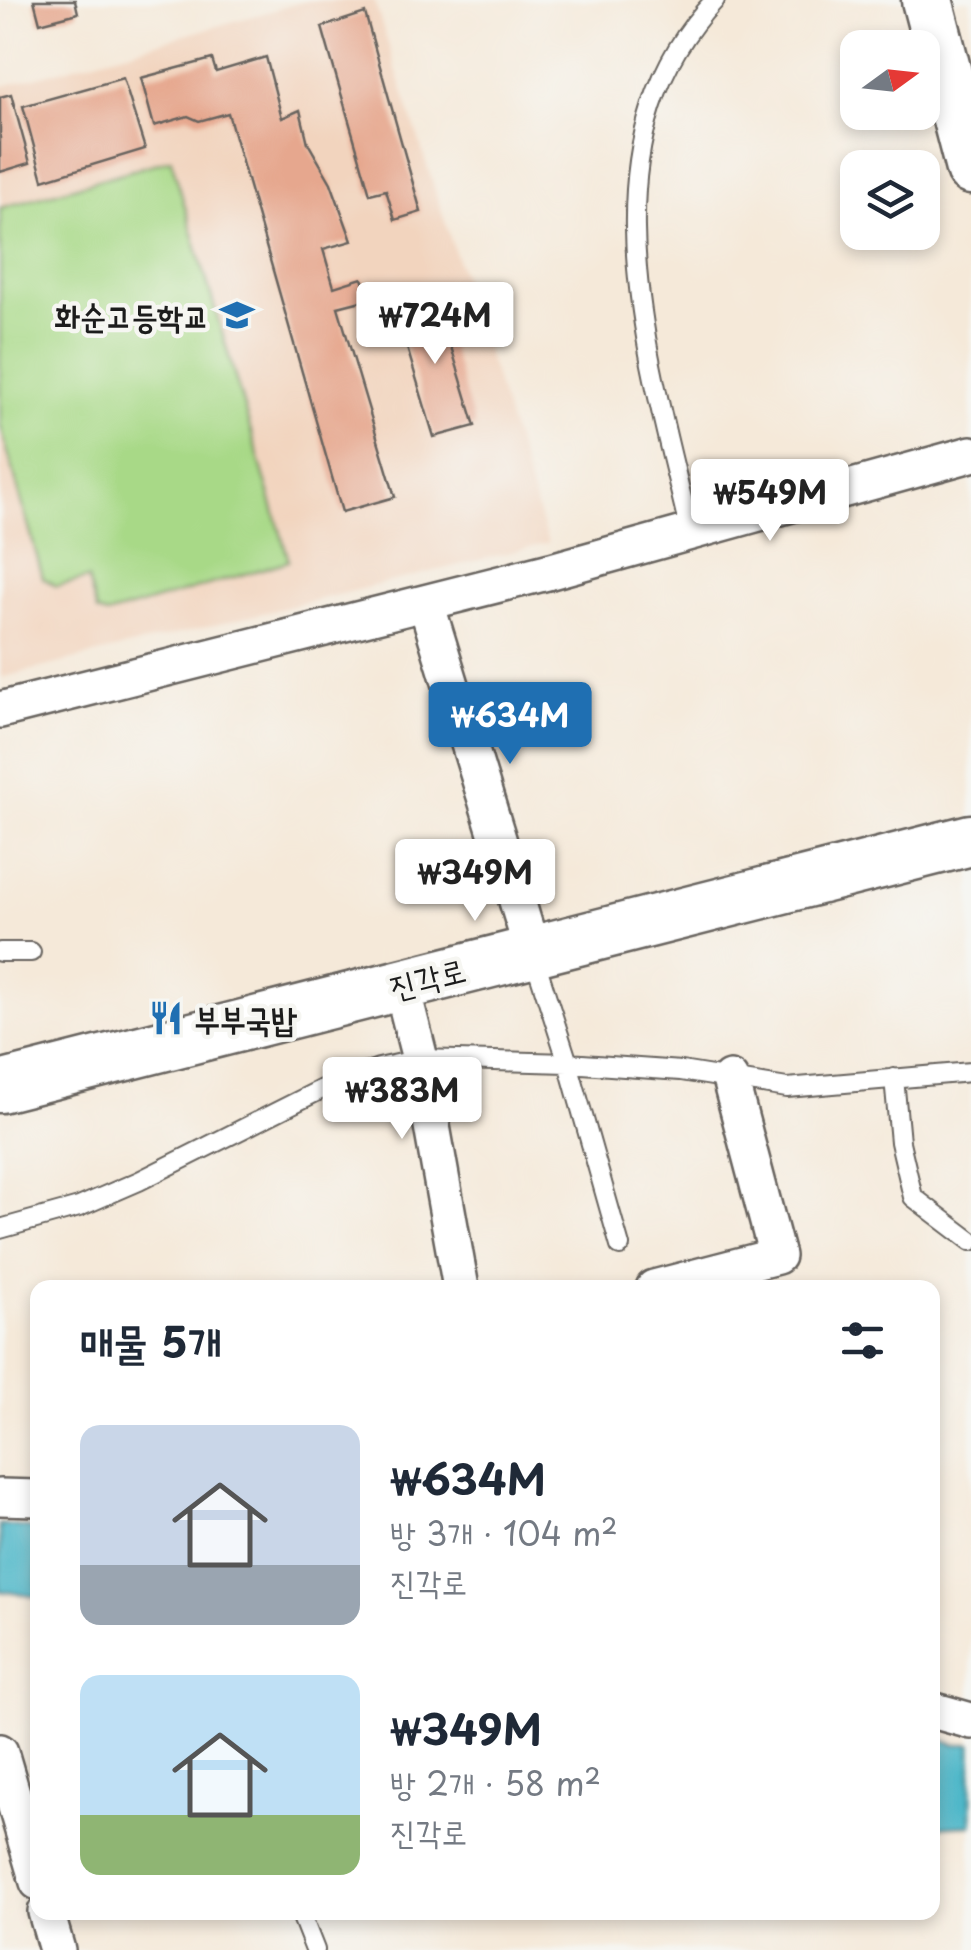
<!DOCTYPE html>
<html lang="ko">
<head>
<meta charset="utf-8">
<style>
	:root { --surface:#fff; --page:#f2f2f3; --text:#1f2937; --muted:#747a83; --accent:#1f6fb2 }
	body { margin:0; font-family:"Playpen Sans","Poor Story",sans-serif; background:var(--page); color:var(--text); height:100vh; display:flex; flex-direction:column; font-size:38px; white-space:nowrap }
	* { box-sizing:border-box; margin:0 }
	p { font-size:32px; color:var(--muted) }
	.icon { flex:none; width:55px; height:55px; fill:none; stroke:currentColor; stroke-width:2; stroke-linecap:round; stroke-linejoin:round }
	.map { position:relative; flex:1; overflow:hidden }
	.drawer { position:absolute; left:30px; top:1280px; width:910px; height:640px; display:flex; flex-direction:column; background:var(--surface); border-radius:20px; box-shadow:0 5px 15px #0003 }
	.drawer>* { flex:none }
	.needle { width:65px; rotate:75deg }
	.controls { position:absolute; left:840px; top:30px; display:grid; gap:20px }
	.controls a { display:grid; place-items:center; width:100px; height:100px; border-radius:20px; background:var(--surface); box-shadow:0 5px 15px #0003; font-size:50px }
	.price { position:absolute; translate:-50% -85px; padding:0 22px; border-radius:10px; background:#fff; color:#222; font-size:32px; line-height:65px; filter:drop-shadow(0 2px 5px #0008) }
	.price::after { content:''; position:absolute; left:50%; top:60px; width:30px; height:22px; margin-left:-15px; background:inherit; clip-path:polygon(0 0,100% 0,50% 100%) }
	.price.selected { background:var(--accent); color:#fff }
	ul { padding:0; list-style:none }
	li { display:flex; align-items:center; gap:30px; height:250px; padding:0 50px }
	li span { display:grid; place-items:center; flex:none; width:280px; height:200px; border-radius:20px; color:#555 }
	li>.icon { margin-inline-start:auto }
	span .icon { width:120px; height:120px; fill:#fffc; stroke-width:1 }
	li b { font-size:42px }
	h2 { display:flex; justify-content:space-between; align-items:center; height:120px; padding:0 50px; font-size:42px }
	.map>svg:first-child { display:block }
</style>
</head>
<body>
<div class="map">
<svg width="971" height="1950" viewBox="0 0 971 1950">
	<rect width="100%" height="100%" fill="#f6f6f2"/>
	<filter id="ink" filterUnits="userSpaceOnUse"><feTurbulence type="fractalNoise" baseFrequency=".01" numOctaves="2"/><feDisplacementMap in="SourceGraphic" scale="20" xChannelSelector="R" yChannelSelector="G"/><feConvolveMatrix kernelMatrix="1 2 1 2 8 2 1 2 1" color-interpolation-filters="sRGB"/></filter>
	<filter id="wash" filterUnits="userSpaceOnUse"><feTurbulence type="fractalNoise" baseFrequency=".0048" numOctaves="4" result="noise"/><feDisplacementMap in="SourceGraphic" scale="40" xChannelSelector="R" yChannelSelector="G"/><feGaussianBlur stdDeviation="2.25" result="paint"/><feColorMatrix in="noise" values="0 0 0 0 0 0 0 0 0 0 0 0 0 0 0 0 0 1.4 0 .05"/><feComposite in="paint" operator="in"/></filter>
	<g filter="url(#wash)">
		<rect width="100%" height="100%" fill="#f5e9d9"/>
		<path fill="#f2d4be" d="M310,0H374L548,543L0,678V87Z"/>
		<path fill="#a8d987" stroke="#627a52" stroke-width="2.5" d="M171,159L289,561L107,615L97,612L88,579L56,586L43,578L0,424V208Z"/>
		<path fill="#4bb6c8" stroke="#346972" stroke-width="2.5" d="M0,1524L37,1529V1597L0,1591Z
			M932,1734L954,1744H971V1825L933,1827Z"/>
		<g id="blocks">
			<path fill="#e6a78e" d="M34,0H75L78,13L40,23Z
				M365,13L421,212L395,220L386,190L370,194L322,27Z
				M266,57L282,118L300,110L308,143L331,183L352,241L323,249L334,287L362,278L369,299L338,307L395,497L342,512L228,113L199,121L188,116L154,126L141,78L212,59L216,72Z
				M123,78L145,149L43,180L23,106Z
				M11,94L30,163L0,172V97Z
				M436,297L475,426L434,437L395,308Z"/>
		</g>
	</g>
	<g filter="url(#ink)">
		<use href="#blocks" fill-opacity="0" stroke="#68645e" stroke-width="2.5"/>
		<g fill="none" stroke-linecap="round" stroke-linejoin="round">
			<g stroke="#68645e" stroke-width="22">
				<path id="lane" d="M690,532C651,363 577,144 715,0
					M0,952H31
					M533,954L568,1063L681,1071L787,1088L971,1072
					M894,1078L900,1142L913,1197L971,1241
					M0,1229L79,1207L139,1181L332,1084L379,1068L420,1059L568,1063L620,1246
					M300,1912L315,1950"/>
			</g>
			<g stroke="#68645e" stroke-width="40">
				<path id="street" d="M426,603L532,950
					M0,710L551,571L971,454
					M401,984L420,1059L461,1288
					M654,1288L777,1256L730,1079
					M0,1497L38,1498
					M932,1710L971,1721
					M0,1752L38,1882
					M46,1912L57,1950"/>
			</g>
			<g stroke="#68645e" stroke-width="55">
				<path id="secondary" d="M927,0L971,169
					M0,1087L971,840"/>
			</g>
			<use href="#lane" stroke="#fff" stroke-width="18"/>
			<use href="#street" stroke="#fff" stroke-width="35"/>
			<use href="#secondary" stroke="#fff" stroke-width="50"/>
		</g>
	</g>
	<defs>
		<g id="school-bare" transform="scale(2.7)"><path d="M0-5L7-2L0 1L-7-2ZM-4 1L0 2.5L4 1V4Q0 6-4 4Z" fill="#1f6fb2" stroke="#f6f6f2" stroke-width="2.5" paint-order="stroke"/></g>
		<g id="restaurant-bare" transform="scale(2.7)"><path d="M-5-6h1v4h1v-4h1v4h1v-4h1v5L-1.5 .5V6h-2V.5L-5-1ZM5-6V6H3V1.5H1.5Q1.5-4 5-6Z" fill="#1f6fb2" stroke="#f6f6f2" stroke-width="2.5" paint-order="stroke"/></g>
	</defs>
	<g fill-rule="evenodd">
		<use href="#school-bare" x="237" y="315"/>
		<use href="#restaurant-bare" x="166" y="1018"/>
	</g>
	<g text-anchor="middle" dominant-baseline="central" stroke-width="9" stroke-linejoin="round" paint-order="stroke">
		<g font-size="32" font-weight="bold" fill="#1c1c1c" stroke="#f6f6f2" text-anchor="end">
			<text x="209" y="315">화순고등학교</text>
			<text x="194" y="1018" text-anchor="start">부부국밥</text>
		</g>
		<g font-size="32" fill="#1c1c1c" stroke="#f6f6f2">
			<text transform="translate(427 977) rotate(-14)">진각로</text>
		</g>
	</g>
</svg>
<div class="controls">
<a><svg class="needle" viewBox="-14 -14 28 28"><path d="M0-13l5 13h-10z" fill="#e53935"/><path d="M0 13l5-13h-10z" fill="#747a83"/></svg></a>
<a><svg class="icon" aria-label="layers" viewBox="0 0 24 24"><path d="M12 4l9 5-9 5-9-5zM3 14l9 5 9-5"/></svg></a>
</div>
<b class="price" style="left:435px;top:367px">₩724M</b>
<b class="price" style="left:770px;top:544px">₩549M</b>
<b class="price selected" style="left:510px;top:767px">₩634M</b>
<b class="price" style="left:475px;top:924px">₩349M</b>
<b class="price" style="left:402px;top:1142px">₩383M</b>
<section class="drawer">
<h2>매물 5개<svg class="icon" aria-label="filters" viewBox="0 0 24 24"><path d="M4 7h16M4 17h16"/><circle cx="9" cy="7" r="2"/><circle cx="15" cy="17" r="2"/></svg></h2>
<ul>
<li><span style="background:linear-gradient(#c9d6e8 70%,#9aa5b1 0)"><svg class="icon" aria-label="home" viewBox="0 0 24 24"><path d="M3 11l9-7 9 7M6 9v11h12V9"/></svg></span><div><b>₩634M</b><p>방 3개 · 104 m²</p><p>진각로</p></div></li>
<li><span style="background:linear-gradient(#bfe0f5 70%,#8fb573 0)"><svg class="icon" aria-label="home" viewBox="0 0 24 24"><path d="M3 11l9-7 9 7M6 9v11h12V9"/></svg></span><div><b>₩349M</b><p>방 2개 · 58 m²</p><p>진각로</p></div></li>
</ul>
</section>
</div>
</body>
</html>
